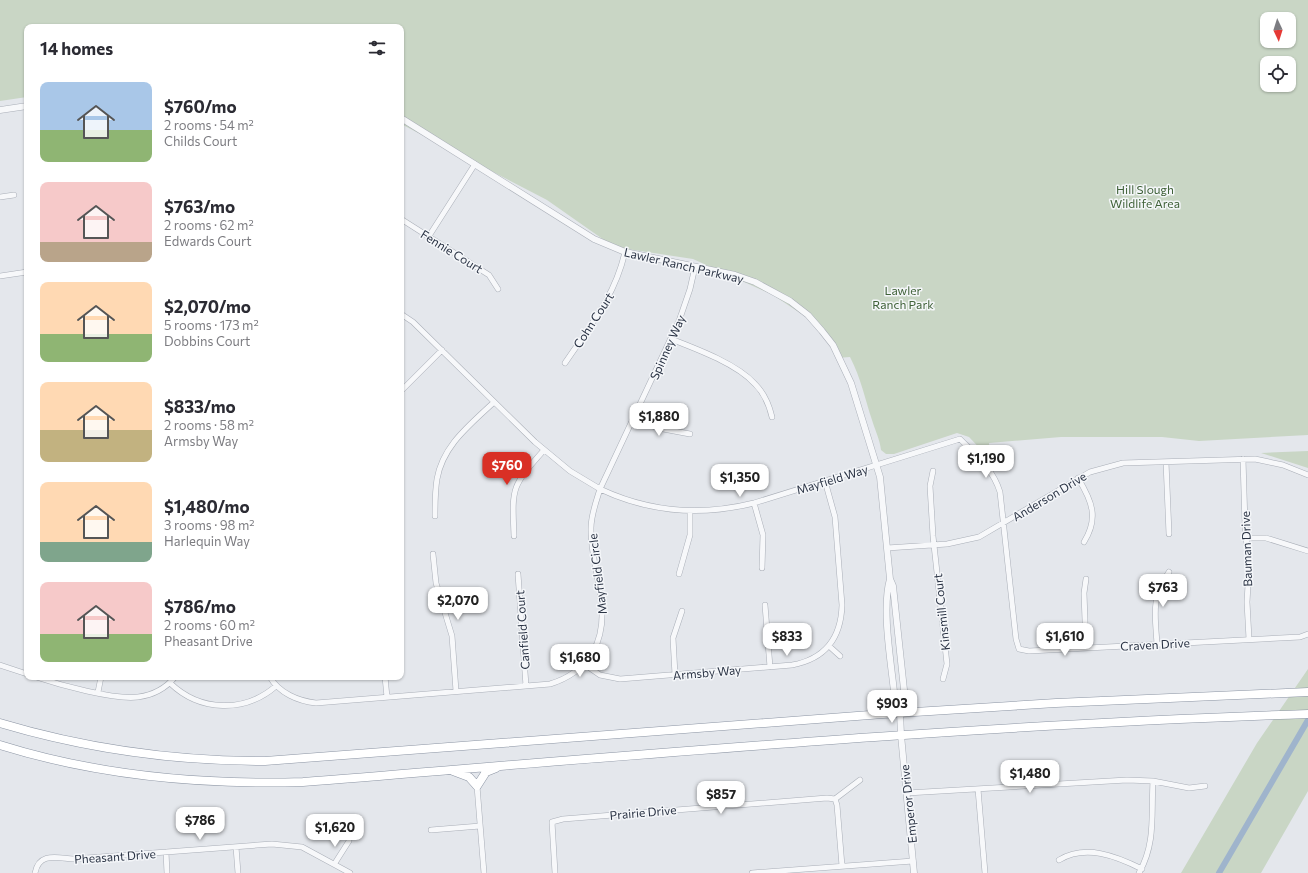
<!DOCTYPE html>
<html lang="en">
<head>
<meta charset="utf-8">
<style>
	:root { --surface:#fff; --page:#f2f2f3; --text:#2b2b33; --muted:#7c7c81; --accent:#d93025 }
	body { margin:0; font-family:Commissioner,sans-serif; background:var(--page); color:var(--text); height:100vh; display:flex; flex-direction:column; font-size:15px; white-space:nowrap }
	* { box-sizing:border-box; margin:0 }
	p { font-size:13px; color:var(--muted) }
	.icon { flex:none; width:22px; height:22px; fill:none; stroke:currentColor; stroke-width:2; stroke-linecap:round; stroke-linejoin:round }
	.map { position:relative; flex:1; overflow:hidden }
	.details { position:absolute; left:24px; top:24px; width:380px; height:656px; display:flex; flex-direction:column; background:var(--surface); border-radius:8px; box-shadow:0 1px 3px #0004 }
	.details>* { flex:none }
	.needle { width:26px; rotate:176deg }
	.buttons { position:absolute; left:1260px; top:12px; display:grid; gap:8px }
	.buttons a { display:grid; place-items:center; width:36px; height:36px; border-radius:8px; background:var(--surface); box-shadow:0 1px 3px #0004; font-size:20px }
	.price { position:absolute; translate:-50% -34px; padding:0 9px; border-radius:8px; background:#fff; color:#222; font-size:13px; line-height:26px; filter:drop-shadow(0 1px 2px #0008) }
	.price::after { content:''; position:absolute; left:50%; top:24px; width:12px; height:9px; margin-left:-6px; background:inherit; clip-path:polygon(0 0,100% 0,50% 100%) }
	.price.active { background:var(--accent); color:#fff }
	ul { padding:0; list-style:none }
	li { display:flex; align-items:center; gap:12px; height:100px; padding:0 16px }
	li span { display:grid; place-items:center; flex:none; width:112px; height:80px; border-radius:8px; color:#555 }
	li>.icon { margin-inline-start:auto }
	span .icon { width:48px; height:48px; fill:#fffc; stroke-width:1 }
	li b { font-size:17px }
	h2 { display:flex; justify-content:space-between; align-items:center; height:48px; padding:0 16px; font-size:17px }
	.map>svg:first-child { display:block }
</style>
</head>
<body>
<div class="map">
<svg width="1308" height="873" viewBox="0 0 1308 873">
	<rect width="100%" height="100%" fill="#e4e7ec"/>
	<path fill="#c9d6c5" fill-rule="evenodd" d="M0,0H1308V435L1199,441L1162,437H1061L989,443L990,459L969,437L957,433L894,454H886L881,450C880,440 875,430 872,420C865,399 861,378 850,357L837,358L824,329L773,295L693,259L614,247L547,200L401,124V27H27V97L0,101ZM1267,19H1289V41H1267ZM1267,63H1289V85H1267Z
		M1308,451V468L1261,453Z
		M1308,669V791L1261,873H1181L1257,743Z"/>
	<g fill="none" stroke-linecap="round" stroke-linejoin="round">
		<path stroke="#9fb4cc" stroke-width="6" d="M1219,873L1308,720"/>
		<g stroke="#a9aeb7" stroke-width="6">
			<path id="minor" d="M0,197L14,195
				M401,219L489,275L498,289
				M429,236L475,164
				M695,267L690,289L679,321L600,489C649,512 702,516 754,503L960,439C976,455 993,469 1000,492L1016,639L1019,649L1029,651L1300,637L1308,634
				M0,276L27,272
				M671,339C697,349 737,364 755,384C764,393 769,404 772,417
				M565,363C590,326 615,296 625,252
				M401,391L442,350
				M634,419L658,428L690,434
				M1243,459L1245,525L1249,568L1247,602L1249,639
				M1166,462L1169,534
				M933,471L930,486L933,536L947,664L943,679
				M1078,478C1092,501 1099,518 1084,542
				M754,503L763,535L762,568
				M435,516C435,504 435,491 437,479C443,445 470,425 494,402
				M514,536C512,487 511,487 544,450
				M1247,538H1266L1308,551
				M887,548L947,544L979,537L1090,472L1123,463L1255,459L1283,465L1308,475
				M433,554L436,583L452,636L456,691
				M518,574L526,686
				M679,574L690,535V511
				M1086,579L1084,593L1086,648
				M765,605L770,667
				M1157,644C1155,613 1151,599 1169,572
				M829,646L840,656
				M584,664L600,675L620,679L792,665C825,659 841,638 842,605L835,517L825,481
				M0,665L27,674
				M675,675L673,638L682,611
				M36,677C60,685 114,700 138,697C153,695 166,688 175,677
				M270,677C279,693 298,701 316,703L550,684C567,679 584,668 593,652C615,612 590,570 591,528C591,515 596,502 600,489L570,471L535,442L413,322L401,314
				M385,677L387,697
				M170,683C200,712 245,713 276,686
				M98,692L101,677
				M477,786L484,873
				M978,789L985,873
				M907,793L1127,780L1153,781L1189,788L1205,786
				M835,799L860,780
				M431,830L480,826
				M236,847L238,873
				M166,852L167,873
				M1059,860C1086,844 1116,856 1142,869
				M335,863L349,841
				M35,873C39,852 57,858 73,859L272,844L302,847L350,873
				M555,873L552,822L563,819L827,798L835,799L837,805L842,866
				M752,873L913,861
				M1139,873C1156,843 1151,815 1153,781"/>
		</g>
		<g stroke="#a9aeb7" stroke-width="7">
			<path id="tertiary" d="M0,110L27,106
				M401,118L594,239L625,252L735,275L755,282L790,301L808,315L822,331L833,345L851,383L880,477L890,579L893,586L905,699L900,713L901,735L914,873
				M890,579C881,610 892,667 895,701L900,713"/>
		</g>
		<g stroke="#8b94a3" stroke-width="9">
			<path id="trunk" d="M0,723C87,749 174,761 265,761L883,714L1056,703L1308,692
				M0,745C99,776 200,785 303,782C638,755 972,725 1308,714
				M453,771L469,777L477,786
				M477,786L486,772L496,768"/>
		</g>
		<use href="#minor" stroke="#f7f8fa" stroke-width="5"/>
		<use href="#tertiary" stroke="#f7f8fa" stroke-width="6"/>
		<use href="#trunk" stroke="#fff" stroke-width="8"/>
	</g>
	<g text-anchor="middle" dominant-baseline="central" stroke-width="3" stroke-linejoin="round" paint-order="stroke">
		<g font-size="12" fill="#3f6138" stroke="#f4f6f9">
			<text x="1145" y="189">Hill Slough<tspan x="1145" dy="14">Wildlife Area</tspan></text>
			<text x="903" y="290">Lawler<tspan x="903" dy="14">Ranch Park</tspan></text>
		</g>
		<g font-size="12" fill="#2b3445" stroke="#f4f6f9">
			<text transform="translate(452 251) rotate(32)">Fennie Court</text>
			<text transform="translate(684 265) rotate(13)">Lawler Ranch Parkway</text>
			<text transform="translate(593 320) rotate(-57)">Cohn Court</text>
			<text transform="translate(667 347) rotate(-66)">Spinney Way</text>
			<text transform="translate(832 479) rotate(-17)">Mayfield Way</text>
			<text transform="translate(1049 496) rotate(-31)">Anderson Drive</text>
			<text transform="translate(1246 549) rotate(-92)">Bauman Drive</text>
			<text transform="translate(597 574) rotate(-97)">Mayfield Circle</text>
			<text transform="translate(941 612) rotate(-96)">Kinsmill Court</text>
			<text transform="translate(522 630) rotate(-94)">Canfield Court</text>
			<text transform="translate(1155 644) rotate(-3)">Craven Drive</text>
			<text transform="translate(707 672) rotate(-5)">Armsby Way</text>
			<text transform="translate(908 804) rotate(-96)">Emperor Drive</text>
			<text transform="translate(643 812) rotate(-5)">Prairie Drive</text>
			<text transform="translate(115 856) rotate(-4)">Pheasant Drive</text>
		</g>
	</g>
</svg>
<div class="buttons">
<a><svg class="needle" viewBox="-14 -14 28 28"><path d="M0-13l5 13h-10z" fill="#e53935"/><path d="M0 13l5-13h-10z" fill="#7c7c81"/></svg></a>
<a><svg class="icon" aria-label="locate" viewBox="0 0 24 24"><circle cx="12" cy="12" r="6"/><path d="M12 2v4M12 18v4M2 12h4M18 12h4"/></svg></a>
</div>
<b class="price" style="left:659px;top:437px">$1,880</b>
<b class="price" style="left:986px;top:479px">$1,190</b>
<b class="price active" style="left:507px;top:486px">$760</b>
<b class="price" style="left:740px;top:498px">$1,350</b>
<b class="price" style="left:1163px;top:608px">$763</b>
<b class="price" style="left:458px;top:621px">$2,070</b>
<b class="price" style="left:787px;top:657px">$833</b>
<b class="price" style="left:1065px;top:657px">$1,610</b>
<b class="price" style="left:580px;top:678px">$1,680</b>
<b class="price" style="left:892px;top:724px">$903</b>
<b class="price" style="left:1030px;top:794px">$1,480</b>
<b class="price" style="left:721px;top:815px">$857</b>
<b class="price" style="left:200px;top:841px">$786</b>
<b class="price" style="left:335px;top:848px">$1,620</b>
<section class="details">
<h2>14 homes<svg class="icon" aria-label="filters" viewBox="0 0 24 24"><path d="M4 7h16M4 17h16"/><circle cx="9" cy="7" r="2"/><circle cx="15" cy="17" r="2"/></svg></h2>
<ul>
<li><span style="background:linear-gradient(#a9c7e8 60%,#8fb573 0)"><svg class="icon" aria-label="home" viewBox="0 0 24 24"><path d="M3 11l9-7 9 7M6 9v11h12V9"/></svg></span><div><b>$760/mo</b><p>2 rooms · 54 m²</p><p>Childs Court</p></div></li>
<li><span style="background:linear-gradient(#f6c9c9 75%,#b9a48a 0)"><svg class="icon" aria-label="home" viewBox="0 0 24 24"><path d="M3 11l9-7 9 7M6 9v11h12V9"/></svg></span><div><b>$763/mo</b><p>2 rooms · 62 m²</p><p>Edwards Court</p></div></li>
<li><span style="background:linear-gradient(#ffd9b3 65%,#8fb573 0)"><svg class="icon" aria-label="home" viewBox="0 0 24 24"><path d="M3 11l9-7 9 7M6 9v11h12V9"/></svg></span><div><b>$2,070/mo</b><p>5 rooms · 173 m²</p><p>Dobbins Court</p></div></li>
<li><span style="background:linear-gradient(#ffd9b3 60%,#c2b280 0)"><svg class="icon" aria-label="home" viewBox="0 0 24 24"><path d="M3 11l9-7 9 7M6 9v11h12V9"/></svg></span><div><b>$833/mo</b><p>2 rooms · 58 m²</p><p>Armsby Way</p></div></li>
<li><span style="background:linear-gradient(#ffd9b3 75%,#7fa58c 0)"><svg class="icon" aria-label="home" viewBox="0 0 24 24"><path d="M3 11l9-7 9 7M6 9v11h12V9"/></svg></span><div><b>$1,480/mo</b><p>3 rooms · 98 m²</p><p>Harlequin Way</p></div></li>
<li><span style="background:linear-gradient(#f6c9c9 65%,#8fb573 0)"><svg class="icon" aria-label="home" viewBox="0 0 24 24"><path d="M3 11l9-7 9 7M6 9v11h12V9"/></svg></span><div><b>$786/mo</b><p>2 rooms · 60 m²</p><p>Pheasant Drive</p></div></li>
</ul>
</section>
</div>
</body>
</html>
